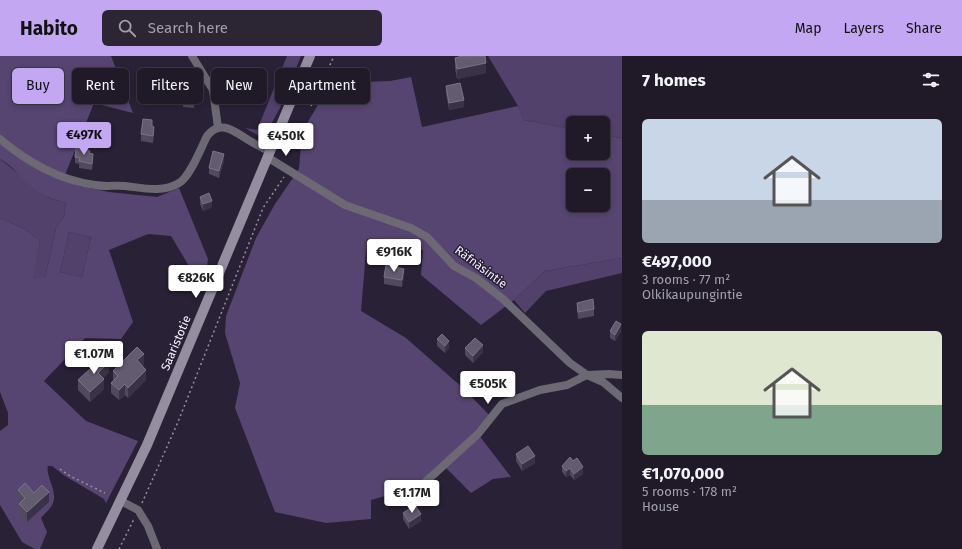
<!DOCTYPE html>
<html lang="en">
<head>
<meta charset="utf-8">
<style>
	:root { --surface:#1f1928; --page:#2c2634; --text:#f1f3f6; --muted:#a1a0a8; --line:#3c3845; --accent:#c3a7f2 }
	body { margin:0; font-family:"Fira Sans",sans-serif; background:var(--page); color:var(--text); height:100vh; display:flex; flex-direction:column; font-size:15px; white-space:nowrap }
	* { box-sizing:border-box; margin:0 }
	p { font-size:13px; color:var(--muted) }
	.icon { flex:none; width:22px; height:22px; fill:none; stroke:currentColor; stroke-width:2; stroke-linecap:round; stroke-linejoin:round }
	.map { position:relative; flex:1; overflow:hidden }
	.side { display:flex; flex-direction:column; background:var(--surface); width:340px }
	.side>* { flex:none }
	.guide { position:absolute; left:12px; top:12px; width:380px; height:36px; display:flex; gap:8px }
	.tools { position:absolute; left:566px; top:60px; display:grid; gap:8px }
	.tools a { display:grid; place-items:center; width:44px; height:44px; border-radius:6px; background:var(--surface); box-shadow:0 2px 6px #0003,0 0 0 1px var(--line); font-size:20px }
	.price { position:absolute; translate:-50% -34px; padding:0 9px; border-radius:4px; background:#fff; color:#222; font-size:13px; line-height:26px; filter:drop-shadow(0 1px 2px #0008) }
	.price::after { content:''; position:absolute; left:50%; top:24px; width:12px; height:9px; margin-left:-6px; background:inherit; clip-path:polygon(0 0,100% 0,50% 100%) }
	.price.selected { background:var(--accent); color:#111 }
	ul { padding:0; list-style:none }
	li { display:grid; align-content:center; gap:8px; height:212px; padding:0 20px }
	li span { display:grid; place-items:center; height:124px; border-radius:6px; color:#555 }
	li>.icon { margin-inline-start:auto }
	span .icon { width:72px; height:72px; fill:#fffc; stroke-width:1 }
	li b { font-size:17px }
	h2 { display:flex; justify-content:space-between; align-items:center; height:48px; padding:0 20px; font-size:17px }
	.chip { padding:0 14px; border-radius:6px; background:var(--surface); box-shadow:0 2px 6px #0003,0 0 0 1px var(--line); font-size:14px; line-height:36px }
	.chip.selected { background:var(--accent); color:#111 }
	header { display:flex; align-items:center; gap:24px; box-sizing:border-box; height:56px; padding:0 20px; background:var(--accent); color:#111 }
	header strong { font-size:19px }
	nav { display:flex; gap:22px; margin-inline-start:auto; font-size:14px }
	.search { width:280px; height:36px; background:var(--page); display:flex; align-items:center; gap:10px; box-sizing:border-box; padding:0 14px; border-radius:6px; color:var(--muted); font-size:15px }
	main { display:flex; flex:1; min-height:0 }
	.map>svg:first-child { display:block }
</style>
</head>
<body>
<header>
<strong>Habito</strong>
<div class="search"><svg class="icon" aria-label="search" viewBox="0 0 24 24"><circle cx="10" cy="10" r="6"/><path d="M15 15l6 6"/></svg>Search here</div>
<nav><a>Map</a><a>Layers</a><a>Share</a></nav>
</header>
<main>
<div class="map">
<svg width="622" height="493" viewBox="0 0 622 493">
	<rect width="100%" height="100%" fill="#292136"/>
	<path fill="#51416b" d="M287,0H301L280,52L265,79L261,81L245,72L257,74Z
		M488,0H622V82L603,79V67H573V73L524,64L518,50Z
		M0,103L49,142L66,147L64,160L56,172L45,222H32L40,185L25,173L0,162Z
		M69,176L91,181L82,221L60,216Z
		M622,202V217L546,235L525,257L514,244L545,215Z"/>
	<path fill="#564570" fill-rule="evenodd" d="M0,0H111L133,57L94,47L65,119L37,106L0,79Z
		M411,21L422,71L518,50L524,64L573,73V97H603V79L622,82V202L545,215L514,244L481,269L421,219L423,194L367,183L361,255L406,282L463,332L491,361L478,378L511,421L493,423L471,437L443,409L421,430L371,444V463L326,467L275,456L235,352L240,327L225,277L226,260L256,182L275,148L299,113L302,76L326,35L347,33L365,26L390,25ZM573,119H603V149H573Z
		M0,88L35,112L79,130L109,136L157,141L179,132L208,203L204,235L171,180L148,178L109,194L133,266L121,283L85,282L44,325L86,365L138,385L106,447L104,443L65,420L52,410H48C45,420 58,435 53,447C51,453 44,458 41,462L47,476L40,493H35L22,486L0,449V375L8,369V357L0,336V162L25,173L40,185L33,222H45L56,172L64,160L66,147C56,144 47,142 39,136C24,127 15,111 0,103ZM69,176L91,181L82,221L60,216Z"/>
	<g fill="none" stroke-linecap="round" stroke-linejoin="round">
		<path stroke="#9690a1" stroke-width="1.5" stroke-dasharray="2 3" stroke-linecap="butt" d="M311,50L334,0
			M290,70L297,73
			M60,413L70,420L105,437
			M142,447L178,366L263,152L284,121
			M119,493L134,463"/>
		<path stroke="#6c6874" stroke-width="8" d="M192,0L213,34L218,72
			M0,83C28,106 58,124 95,129C105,131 115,129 125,130C143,132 162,137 179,127C190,121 201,92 207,80C221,62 236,77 250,85C257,89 263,92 270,96
			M267,101L345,149L411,172L427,181L454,210L476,222L503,243L570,307L587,319L603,326L622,342
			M421,430L478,378L502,348L540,334L567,329L587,319L609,318L622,319
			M121,445L138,454L148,470L157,493"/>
		<path stroke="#948ea0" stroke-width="10" d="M97,493L147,389L310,0"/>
	</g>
	<path fill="#514a5f" d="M455,2L486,17L457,23L455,12Z
		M446,30L464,51L449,54L446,37Z
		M195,42L194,52L183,51V44Z
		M152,70L154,77L153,87L141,85V78Z
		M90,97L93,105L92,114L79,112V108L75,107V101Z
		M224,105L219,122L209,118V112Z
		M200,141L212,151L203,155L200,148Z
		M404,220L402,231L384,228V221Z
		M577,247L594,253V260L578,263L577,253Z
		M610,275H621L615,285L610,282Z
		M437,283L449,292L445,297L437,290Z
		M465,292L483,296L473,307L465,299Z
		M144,308L142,310L146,324L128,342L125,339L119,344L111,337V327L113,325V315Z
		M109,316L103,322L104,333L90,346L78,334V324Z
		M516,398L535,407L522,415L516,405Z
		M570,401L583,418L574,424L570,419L566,421L562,416V410Z
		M18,434L34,437L49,446L27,466L19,458V448L20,446L18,444Z
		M403,457L421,465L409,473L403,463Z"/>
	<path fill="#3a3247" d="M486,7V17L457,23V13Z
		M464,44V51L449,54V47Z
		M93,98V105L92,114V108Z
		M224,98V105L219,122V115Z
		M212,145V151L203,155V148Z
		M404,213V220L402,231V224Z
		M621,268V275L615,285V279Z
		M449,285V292L445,297V290Z
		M483,289V296L473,307V300Z
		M144,298V308L137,315V304Z
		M109,306V316L98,327V317Z
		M146,314V324L128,342V332Z
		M104,323V333L90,346V336Z
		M125,328V339L119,344V334Z
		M535,400V407L522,415V408Z
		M583,411V418L574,424V418Z
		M570,412V419L566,421V415Z
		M49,436V446L27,466V456Z
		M421,458V465L409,473V466Z"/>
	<path fill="#635c70" stroke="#7a7386" d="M462,0H485L486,7L457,13L455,2Z
		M460,27L464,44L449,47L446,30Z
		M184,34L195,35L194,45L183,44Z
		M143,63L152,64V70L154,71L153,80L141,78Z
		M76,92L90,95L89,97L93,98L92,108L79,105L80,102L75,101Z
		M213,95L224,98L219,115L209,112Z
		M209,137L212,145L203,148L200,141Z
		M386,209L404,213L402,224L384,221Z
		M593,243L594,253L578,256L577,247Z
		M616,265L621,268L615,279L610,275Z
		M442,278L449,285L445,290L437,283Z
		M475,282L483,289L473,300L465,292Z
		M137,291L144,298L137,304L146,314L128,332L125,328L119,334L111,327L118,320L113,315Z
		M104,300L109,306L98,317L104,323L90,336L78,324Z
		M528,390L535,400L522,408L516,398Z
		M570,401L573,405L577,402L583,411L574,418L570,412L566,415L562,410Z
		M25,427L34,437L42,429L49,436L27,456L19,448L25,442L18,434Z
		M415,449L421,458L409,466L403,457Z"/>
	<g text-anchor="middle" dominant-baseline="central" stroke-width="3" stroke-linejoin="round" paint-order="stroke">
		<g font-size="12" fill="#f6f2fe" stroke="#292136">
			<text transform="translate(481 211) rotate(37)">Räfnäsintie</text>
			<text transform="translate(176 287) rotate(-67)">Saaristotie</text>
		</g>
	</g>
</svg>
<div class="tools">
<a>+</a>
<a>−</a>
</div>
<b class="price selected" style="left:84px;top:100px">€497K</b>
<b class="price" style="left:286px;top:101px">€450K</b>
<b class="price" style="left:394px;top:217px">€916K</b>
<b class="price" style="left:196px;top:243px">€826K</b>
<b class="price" style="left:94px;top:319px">€1.07M</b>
<b class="price" style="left:488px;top:349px">€505K</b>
<b class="price" style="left:412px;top:458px">€1.17M</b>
<div class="guide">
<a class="chip selected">Buy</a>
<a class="chip">Rent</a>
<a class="chip">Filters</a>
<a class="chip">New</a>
<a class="chip">Apartment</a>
</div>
</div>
<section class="side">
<h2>7 homes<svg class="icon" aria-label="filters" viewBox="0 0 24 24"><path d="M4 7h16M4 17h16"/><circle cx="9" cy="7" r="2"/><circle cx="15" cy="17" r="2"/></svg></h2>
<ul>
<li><span style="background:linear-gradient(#c9d6e8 65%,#9aa5b1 0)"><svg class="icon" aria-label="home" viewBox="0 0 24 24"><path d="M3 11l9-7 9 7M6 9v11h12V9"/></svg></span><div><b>€497,000</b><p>3 rooms · 77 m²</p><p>Olkikaupungintie</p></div></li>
<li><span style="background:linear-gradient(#dfe7d0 60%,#7fa58c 0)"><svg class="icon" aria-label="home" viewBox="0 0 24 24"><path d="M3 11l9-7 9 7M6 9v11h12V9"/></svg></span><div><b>€1,070,000</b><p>5 rooms · 178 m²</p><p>House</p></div></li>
</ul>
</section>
</main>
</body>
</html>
